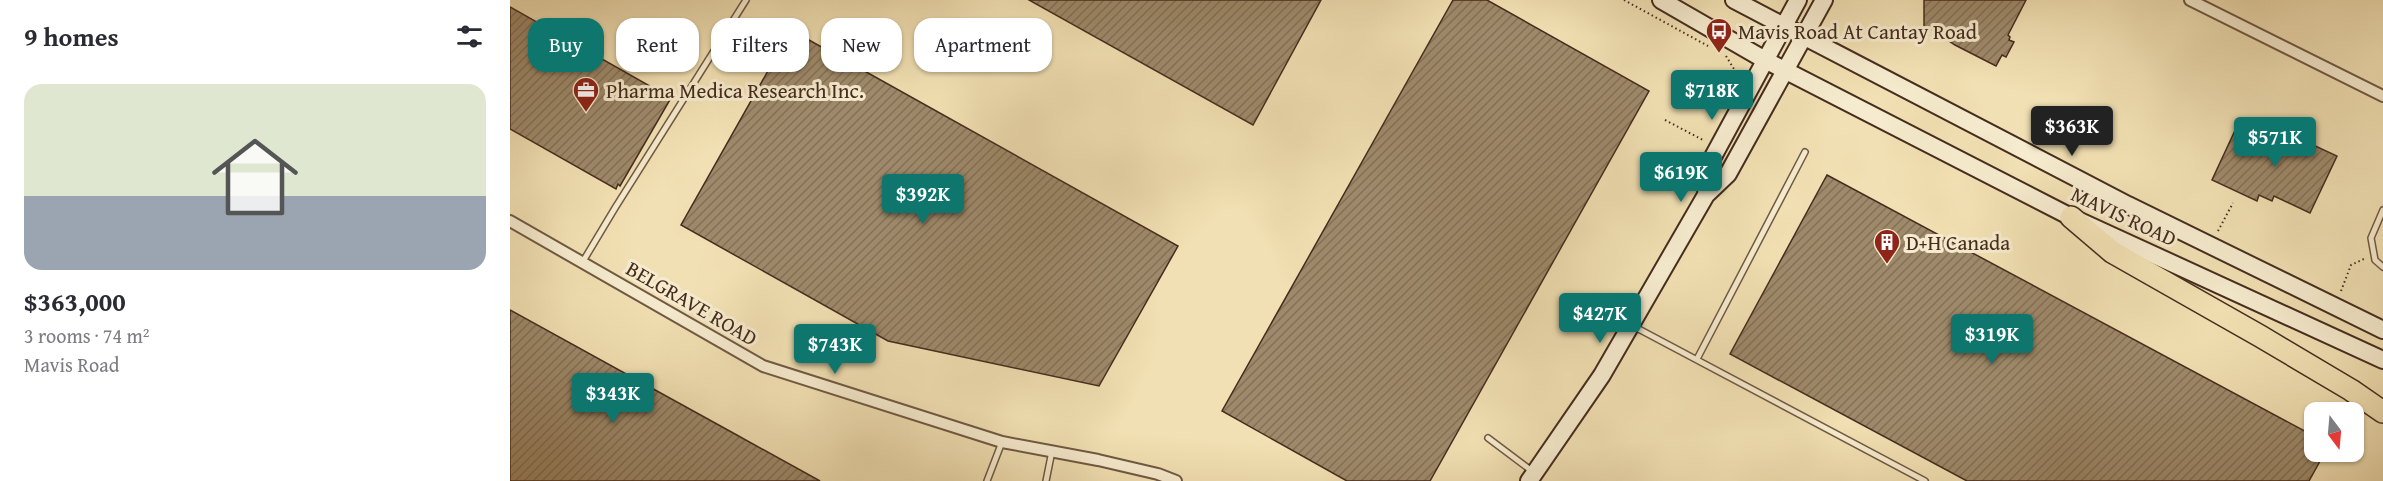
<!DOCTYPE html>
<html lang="en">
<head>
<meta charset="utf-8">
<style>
	:root { --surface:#fff; --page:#f2f2f3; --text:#2b2b33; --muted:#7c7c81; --accent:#0f766e }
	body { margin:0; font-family:"Gentium Book Plus",serif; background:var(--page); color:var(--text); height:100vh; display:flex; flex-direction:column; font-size:22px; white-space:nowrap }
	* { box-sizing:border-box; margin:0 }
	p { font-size:20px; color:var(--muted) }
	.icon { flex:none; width:33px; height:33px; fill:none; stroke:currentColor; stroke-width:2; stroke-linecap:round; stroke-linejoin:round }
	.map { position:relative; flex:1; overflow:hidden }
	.side { display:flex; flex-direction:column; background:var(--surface); width:510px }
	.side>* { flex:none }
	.hud { position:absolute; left:18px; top:18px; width:570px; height:54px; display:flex; gap:12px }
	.needle { width:39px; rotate:164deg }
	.buttons { position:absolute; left:1794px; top:402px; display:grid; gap:12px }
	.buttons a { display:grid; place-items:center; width:60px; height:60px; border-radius:12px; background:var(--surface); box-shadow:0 2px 4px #0004; font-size:30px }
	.price { position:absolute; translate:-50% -51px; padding:0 14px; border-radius:6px; background:var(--accent); color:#fff; font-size:20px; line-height:39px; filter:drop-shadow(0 2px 3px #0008) }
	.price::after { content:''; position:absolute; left:50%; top:36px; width:18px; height:14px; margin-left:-9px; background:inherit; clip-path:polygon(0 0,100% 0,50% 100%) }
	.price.on { background:#222; color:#fff }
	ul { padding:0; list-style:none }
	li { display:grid; align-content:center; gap:12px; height:318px; padding:0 24px }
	li span { display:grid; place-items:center; height:186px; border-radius:18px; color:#555 }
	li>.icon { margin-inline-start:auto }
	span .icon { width:108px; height:108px; fill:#fffc; stroke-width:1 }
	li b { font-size:26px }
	h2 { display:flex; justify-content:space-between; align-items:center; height:72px; padding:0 24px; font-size:26px }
	.tag { padding:0 21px; border-radius:18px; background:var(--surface); box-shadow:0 2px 4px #0004; font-size:21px; line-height:54px }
	.tag.on { background:var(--accent); color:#fff }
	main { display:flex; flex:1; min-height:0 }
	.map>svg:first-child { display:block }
</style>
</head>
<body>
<main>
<section class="side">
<h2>9 homes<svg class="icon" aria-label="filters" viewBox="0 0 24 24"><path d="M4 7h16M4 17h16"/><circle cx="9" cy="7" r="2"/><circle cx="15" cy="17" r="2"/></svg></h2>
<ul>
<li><span style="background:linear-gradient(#dfe7d0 60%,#9aa5b1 0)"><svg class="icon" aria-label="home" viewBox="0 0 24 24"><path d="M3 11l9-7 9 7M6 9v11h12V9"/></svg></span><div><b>$363,000</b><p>3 rooms · 74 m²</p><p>Mavis Road</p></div></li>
</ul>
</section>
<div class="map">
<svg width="1873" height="481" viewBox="0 0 1873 481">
	<defs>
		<pattern id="building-hatch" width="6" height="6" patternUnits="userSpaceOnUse" patternTransform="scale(1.5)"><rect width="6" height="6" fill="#9e8a6b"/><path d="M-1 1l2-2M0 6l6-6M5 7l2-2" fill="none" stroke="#837157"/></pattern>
	</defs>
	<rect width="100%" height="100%" fill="#f1e0b3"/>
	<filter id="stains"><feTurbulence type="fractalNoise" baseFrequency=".00333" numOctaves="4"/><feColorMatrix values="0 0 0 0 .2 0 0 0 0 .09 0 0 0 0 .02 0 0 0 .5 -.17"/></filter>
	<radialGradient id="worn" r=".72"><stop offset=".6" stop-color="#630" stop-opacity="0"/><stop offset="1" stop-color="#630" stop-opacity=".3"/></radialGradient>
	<path fill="url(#building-hatch)" stroke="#452c1e" stroke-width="1.5" d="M519,0H811L743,125Z
		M943,0H977L1139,91L920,481H837L712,411Z
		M1414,0H1516L1498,35L1500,37L1499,40L1504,42L1496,57L1492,55L1486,66L1445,45L1421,29L1414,30Z
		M0,7L161,98L110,186L108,184L106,189L0,129Z
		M281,30L668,246L589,386L378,341L171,225Z
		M1728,124L1768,143L1773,131L1827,156L1800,213L1764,196L1762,201L1749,195L1747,201L1702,180Z
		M1317,175L1804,436V452H1815L1799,481H1457L1220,354Z
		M0,310L225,434L310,481H0Z"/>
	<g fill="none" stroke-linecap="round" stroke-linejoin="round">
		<g stroke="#705943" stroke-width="8">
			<path id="lane" d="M1873,210L1861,238L1865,260L1873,267
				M72,263L105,208L236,0
				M1123,326L1415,481
				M1187,359L1295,152
				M978,438L1022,471
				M477,481L492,442
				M536,481L542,451"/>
		</g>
		<g stroke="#705943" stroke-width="14">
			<path id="street" d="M1680,0L1873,96
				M0,221L253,366L492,442L588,460L648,474L666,481"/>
		</g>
		<g stroke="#452c1e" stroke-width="20">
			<path id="secondary" d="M1151,0L1255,60L1561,217L1873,360
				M1224,0L1618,205L1873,330
				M1196,195L1198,166L1288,0
				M1019,481L1092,375L1196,195L1218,174L1314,0"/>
		</g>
		<g stroke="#452c1e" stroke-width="24">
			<path id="highway" d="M1561,217L1602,252L1750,336L1841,390L1873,412"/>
		</g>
		<path stroke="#452c1e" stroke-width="2" stroke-dasharray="1.5 3" stroke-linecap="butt" d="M1114,0L1198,46
			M1216,56L1224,69
			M1155,120L1193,140
			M1708,231L1723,203
			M1831,291L1841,265L1856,258"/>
		<use href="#lane" stroke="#f6ebce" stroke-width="5"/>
		<use href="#street" stroke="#f6ebce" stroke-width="10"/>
		<use href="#secondary" stroke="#f6ebce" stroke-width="16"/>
		<use href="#highway" stroke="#f1e0b3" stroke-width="21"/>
	</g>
	<defs>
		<g id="bus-pin" transform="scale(1.35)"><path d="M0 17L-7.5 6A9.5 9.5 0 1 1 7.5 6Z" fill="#8f2418" stroke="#f6ebce"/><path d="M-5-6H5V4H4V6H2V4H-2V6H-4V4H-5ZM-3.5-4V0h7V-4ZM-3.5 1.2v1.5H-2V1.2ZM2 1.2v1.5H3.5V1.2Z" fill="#fff"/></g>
		<g id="office-pin" transform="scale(1.35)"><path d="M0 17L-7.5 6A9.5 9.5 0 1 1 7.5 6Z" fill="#8f2418" stroke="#f6ebce"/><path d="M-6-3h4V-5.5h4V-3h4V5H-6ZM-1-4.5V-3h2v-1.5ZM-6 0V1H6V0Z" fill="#fff"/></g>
		<g id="building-pin" transform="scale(1.35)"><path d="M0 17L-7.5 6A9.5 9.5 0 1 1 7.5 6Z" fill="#8f2418" stroke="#f6ebce"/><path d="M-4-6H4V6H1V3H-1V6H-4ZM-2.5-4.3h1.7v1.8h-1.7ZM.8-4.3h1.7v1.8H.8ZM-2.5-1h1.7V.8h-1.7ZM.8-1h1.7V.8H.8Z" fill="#fff"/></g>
	</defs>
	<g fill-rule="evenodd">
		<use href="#bus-pin" x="1209" y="31"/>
		<use href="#office-pin" x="76" y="90"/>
		<use href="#building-pin" x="1377" y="242"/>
	</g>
	<g text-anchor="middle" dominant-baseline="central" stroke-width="6" stroke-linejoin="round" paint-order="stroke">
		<g font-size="21" fill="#452c1e" stroke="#f6ebce" text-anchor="start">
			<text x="1228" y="31">Mavis Road At Cantay Road</text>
			<text x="96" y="90">Pharma Medica Research Inc.</text>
			<text x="1396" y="242">D+H Canada</text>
		</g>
		<g font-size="21" fill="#452c1e" stroke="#f6ebce">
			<text transform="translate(1614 216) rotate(25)">MAVIS ROAD</text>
			<text transform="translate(182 303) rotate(30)">BELGRAVE ROAD</text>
		</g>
	</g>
	<rect width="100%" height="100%" filter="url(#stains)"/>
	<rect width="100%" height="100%" fill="url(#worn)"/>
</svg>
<div class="buttons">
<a><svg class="needle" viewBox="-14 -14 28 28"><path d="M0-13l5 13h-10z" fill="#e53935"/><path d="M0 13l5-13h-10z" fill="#7c7c81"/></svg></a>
</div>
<b class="price" style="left:1202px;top:121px">$718K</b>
<b class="price on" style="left:1562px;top:157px">$363K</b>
<b class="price" style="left:1765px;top:168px">$571K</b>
<b class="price" style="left:1171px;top:203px">$619K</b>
<b class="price" style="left:413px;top:225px">$392K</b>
<b class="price" style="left:1090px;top:344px">$427K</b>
<b class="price" style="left:1482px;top:365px">$319K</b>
<b class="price" style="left:325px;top:375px">$743K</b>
<b class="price" style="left:103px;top:424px">$343K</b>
<div class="hud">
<a class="tag on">Buy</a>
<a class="tag">Rent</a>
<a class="tag">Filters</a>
<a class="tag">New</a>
<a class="tag">Apartment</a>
</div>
</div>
</main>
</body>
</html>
